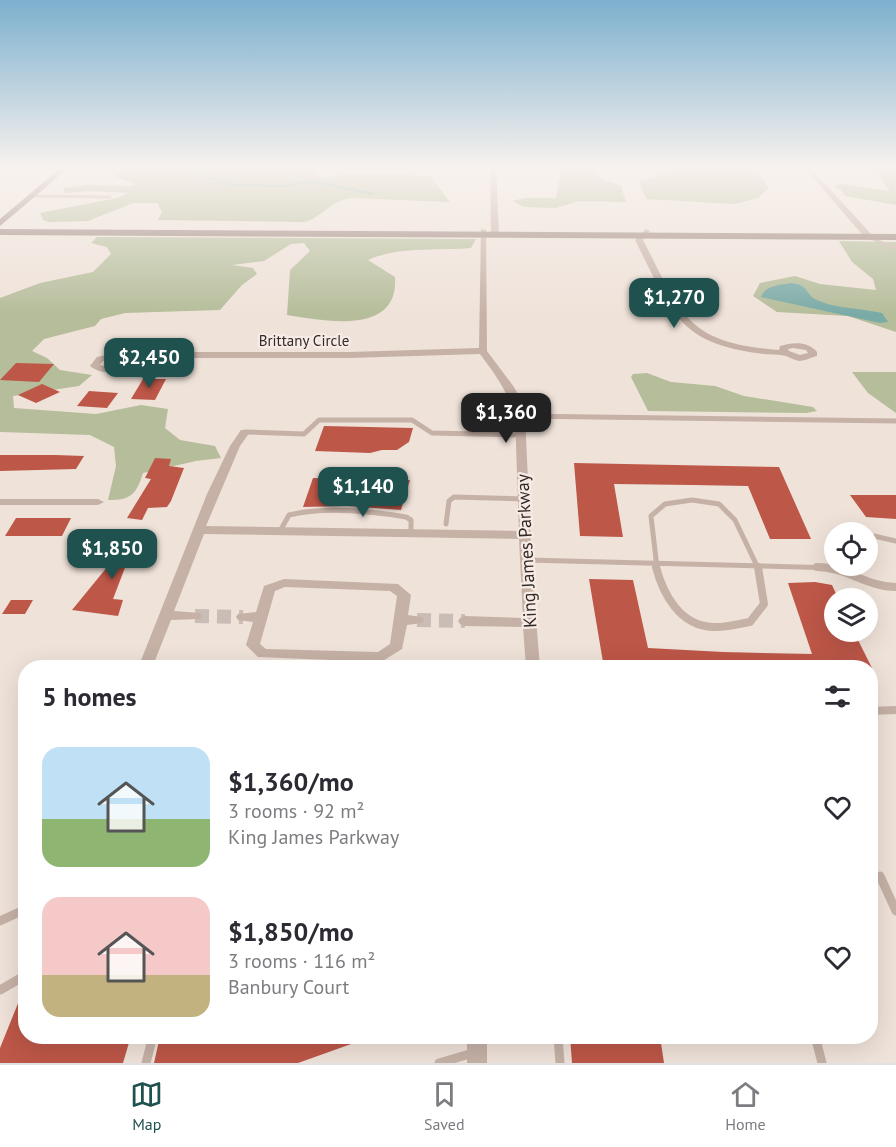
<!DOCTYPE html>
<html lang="en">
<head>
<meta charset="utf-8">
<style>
	:root { --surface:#fff; --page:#f2f2f3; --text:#2b2b33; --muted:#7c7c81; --line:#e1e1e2; --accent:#1f514e }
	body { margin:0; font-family:"PT Sans",sans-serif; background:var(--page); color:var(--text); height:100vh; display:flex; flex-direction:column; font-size:22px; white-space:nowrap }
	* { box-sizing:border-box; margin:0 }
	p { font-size:20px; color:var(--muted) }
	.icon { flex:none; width:33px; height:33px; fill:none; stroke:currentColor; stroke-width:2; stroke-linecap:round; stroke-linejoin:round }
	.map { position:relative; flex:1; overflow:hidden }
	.panel { position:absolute; left:18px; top:660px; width:860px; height:384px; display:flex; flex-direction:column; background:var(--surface); border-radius:24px; box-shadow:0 6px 24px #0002 }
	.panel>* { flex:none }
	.fabs { position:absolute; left:824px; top:522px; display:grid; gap:12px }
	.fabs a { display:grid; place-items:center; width:54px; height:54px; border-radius:50%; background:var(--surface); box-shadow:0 6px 24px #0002; font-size:30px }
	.price { position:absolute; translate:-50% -51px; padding:0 14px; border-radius:12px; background:var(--accent); color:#fff; font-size:20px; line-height:39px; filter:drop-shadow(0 2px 3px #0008) }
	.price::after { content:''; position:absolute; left:50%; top:36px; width:18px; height:14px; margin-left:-9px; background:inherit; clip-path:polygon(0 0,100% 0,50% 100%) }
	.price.active { background:#222; color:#fff }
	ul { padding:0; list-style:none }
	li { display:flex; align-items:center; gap:18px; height:150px; padding:0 24px }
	li span { display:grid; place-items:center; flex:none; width:168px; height:120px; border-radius:18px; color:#555 }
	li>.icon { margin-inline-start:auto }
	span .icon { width:72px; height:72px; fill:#fffc; stroke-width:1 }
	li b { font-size:26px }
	h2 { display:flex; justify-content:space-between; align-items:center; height:72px; padding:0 24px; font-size:26px }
	.menu { display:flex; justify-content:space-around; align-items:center; height:84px; border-top:2px solid var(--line); background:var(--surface); font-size:16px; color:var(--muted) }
	.menu a { display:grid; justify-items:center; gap:3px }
	.menu .active { color:var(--accent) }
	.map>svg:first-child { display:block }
</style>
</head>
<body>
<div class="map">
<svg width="896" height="1063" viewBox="0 0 896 1063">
	<rect width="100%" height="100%" fill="#efe2d9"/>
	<path fill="#b5bd9a" d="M139,166H311V169L322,178L356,173L430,176L450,202L350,198C331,201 322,217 305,222L158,220L162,212L157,203H133L88,221L50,222L43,220L40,213L117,198L129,193L93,191L65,193L63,188L87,185L130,186L136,184L115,177L124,169Z
		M557,166H592L602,179L621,186L626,202L579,201L556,208L524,207L512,201L525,198H556L561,171Z
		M679,166H740L757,172L769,188L758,198L734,204L646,199L639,181L672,172Z
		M873,167H890L896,171V205L845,196L841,190L834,187L841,184L890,191L881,180L882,175Z
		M97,237L476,239L471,248C438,251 398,246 368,260L395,277C399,336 325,321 287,315L290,270L310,251L304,243L291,244L264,261L232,265L253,268L257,274L242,285L220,310L125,313L101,319L95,326L44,339L32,351L47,358L60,370L92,375L79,386L13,396L14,408L96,414L141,405L168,409L165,428L180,440L215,446L221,458L196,461L143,473C136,495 131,500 108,500L116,466L114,447L90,435L0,432V298L40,283L93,272L111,254L107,247L91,243Z
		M839,241L896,242V332L848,316L777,312L753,296L760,283L795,276L820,284L876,290L873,279L852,262Z
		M852,372H896V413L868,393Z
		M647,373L671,382L715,386L744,396L813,407L817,411L806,413L648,411L631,377L633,374Z"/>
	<path fill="#7aaaa6" d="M791,283C810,285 804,294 817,300C837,309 861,308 882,313L888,322L880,323L761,297C765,285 781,285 791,283Z"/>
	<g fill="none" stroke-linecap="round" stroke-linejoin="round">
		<path stroke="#7aaaa6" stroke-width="2" d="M183,166L196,174L233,185L284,186L312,181L373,194"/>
	</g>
	<path fill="#bd5748" d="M16,363L54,364L39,382L0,380Z
		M143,379H166L155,400L131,399Z
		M42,384L60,392L36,403L18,395Z
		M89,391L118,393L107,408L77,406Z
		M324,426L413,428L409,442L397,450H382L370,453L315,451Z
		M0,455H55L84,456L76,469L0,471Z
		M155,458L171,459L169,466L184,468L171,501L167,507L148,508L142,520L127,518L151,479L145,478Z
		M574,463L779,467L811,539H770L748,486L692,485L614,484L623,537L580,536Z
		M313,478L350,479V481L410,480L401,510L348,506L303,507Z
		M850,495H896V519L866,517Z
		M16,518H71L62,536H5Z
		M135,533L149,534L136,564L126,565L113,599L123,600L118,616L72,610Z
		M589,579L633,580L648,648L723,652L812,654L788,583L815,582L832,585L838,598H834V632H854L872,668H604Z
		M11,600H33L25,614H2Z
		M25,986L26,1036H131L123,1063H0V1048Z
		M160,1036H368V1038L298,1063H154Z
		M570,1036L604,1041V1036H660L664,1063H572Z"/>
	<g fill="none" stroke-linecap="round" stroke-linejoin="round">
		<path stroke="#c9bdb5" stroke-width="14" stroke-dasharray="14 8" stroke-linecap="butt" d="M195,616L243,617
			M417,620L465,621"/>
		<path stroke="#c6b1a6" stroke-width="3" d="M31,196L110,197
			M869,237L896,249"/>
		<path stroke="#c6b1a6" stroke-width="5" d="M520,416L896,421
			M245,432L304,434L319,420H412L432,433L520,435
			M446,524L449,501L454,497L524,499
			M280,531L289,515C325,506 370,511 406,517L411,520V534
			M867,538L874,536L896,541
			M526,560L837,568
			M657,568L651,516L665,504L692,500L719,504L735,520L758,568"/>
		<path stroke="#c6b1a6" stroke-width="8" d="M656,567C663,594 680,626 713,627C725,628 738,624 750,622L764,604L758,567
			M817,567C846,567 867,587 896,587
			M870,711L896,710"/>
		<path stroke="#c6b1a6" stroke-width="9" d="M880,876L896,911
			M0,921L26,909
			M0,990L26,975
			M558,1036L560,1063
			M815,1036L822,1063
			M146,1063L153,1036
			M439,1063L473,1053"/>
		<path fill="#c6b1a6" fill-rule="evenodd" d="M490,166H496L499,235L495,237L491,235Z
			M803,166H809L872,235V239H866Z
			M481,229L486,230L487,351L514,387L520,398L525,416L532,568L540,668H526L523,627L465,626L460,624L458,621L460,618L465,616L523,618L519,539L204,534L174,611L200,613L202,616L200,619L171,620L152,668H138L207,494L230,446L241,430H249L250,432L240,446L206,526L519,531L515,416C508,392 495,374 480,354L349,358H170L130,361L129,365C117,373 102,376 90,366L97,357L115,353L127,356L170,352H349L479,348ZM115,359H120L121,362L110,367L100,365L103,361Z
			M646,229L650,231L643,240C682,315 686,343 779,350L780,346C793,342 808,341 817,352V356C812,357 805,361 799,361C795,360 790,358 786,356C779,354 771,355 764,354C676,344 671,310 635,240ZM793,348L806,350L808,353L800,355L789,351L788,349Z
			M0,499H98L104,502L98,505H0Z
			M284,579L398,584L411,595L408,615L422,617L424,620L422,623L407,625L402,649L381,662L258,657L246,645L253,622L238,620L236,617L238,614L256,612L264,586ZM285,587L390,591L397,596L390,644L378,652L266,649L260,644L275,591Z
			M467,1036H487V1063H467Z"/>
		<path fill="#998077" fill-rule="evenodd" d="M63,166H71L0,226V219Z
			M0,229L896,234V240L0,235Z"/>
	</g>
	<linearGradient id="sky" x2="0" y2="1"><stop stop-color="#7cb0ce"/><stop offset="0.53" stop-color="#f8f2ee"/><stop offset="1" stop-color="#f8f2ee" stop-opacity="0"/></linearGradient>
	<rect width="896" height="315" fill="url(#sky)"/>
	<g text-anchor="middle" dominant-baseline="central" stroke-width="4.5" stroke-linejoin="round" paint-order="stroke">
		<g font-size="15" fill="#332926" stroke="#f7ece5">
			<text x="304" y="340">Brittany Circle</text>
		</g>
		<g font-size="18" fill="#332926" stroke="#f7ece5">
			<text transform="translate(526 551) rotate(-93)">King James Parkway</text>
		</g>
	</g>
</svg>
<div class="fabs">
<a><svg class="icon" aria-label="locate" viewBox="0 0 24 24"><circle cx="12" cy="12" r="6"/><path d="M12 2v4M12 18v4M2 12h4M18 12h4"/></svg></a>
<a><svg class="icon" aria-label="layers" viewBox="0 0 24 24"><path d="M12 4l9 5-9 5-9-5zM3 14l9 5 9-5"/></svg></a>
</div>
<b class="price" style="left:674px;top:329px">$1,270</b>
<b class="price" style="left:149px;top:389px">$2,450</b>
<b class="price active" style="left:506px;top:444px">$1,360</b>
<b class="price" style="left:363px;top:518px">$1,140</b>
<b class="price" style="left:112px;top:580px">$1,850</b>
<section class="panel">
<h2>5 homes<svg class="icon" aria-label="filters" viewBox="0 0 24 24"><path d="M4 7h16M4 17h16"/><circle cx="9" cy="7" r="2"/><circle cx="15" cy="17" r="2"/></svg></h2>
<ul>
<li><span style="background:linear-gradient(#bfe0f5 60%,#8fb573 0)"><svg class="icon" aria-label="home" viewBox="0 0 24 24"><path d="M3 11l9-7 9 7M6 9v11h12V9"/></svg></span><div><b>$1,360/mo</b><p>3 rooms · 92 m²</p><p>King James Parkway</p></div><svg class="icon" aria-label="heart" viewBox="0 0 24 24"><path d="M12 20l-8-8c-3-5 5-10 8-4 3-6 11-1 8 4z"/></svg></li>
<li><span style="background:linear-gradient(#f6c9c9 65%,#c2b280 0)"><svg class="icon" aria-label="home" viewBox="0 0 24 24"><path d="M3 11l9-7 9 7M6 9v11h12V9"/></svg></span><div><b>$1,850/mo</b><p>3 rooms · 116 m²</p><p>Banbury Court</p></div><svg class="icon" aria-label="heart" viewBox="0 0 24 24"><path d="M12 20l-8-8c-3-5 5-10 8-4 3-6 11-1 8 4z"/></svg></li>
</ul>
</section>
</div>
<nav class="menu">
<a class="active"><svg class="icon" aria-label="map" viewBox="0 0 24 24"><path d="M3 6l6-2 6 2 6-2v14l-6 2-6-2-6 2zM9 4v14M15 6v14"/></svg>Map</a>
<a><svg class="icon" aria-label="saved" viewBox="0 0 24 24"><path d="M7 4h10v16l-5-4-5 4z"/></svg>Saved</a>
<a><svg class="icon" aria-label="home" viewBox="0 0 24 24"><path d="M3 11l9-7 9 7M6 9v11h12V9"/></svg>Home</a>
</nav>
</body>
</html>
